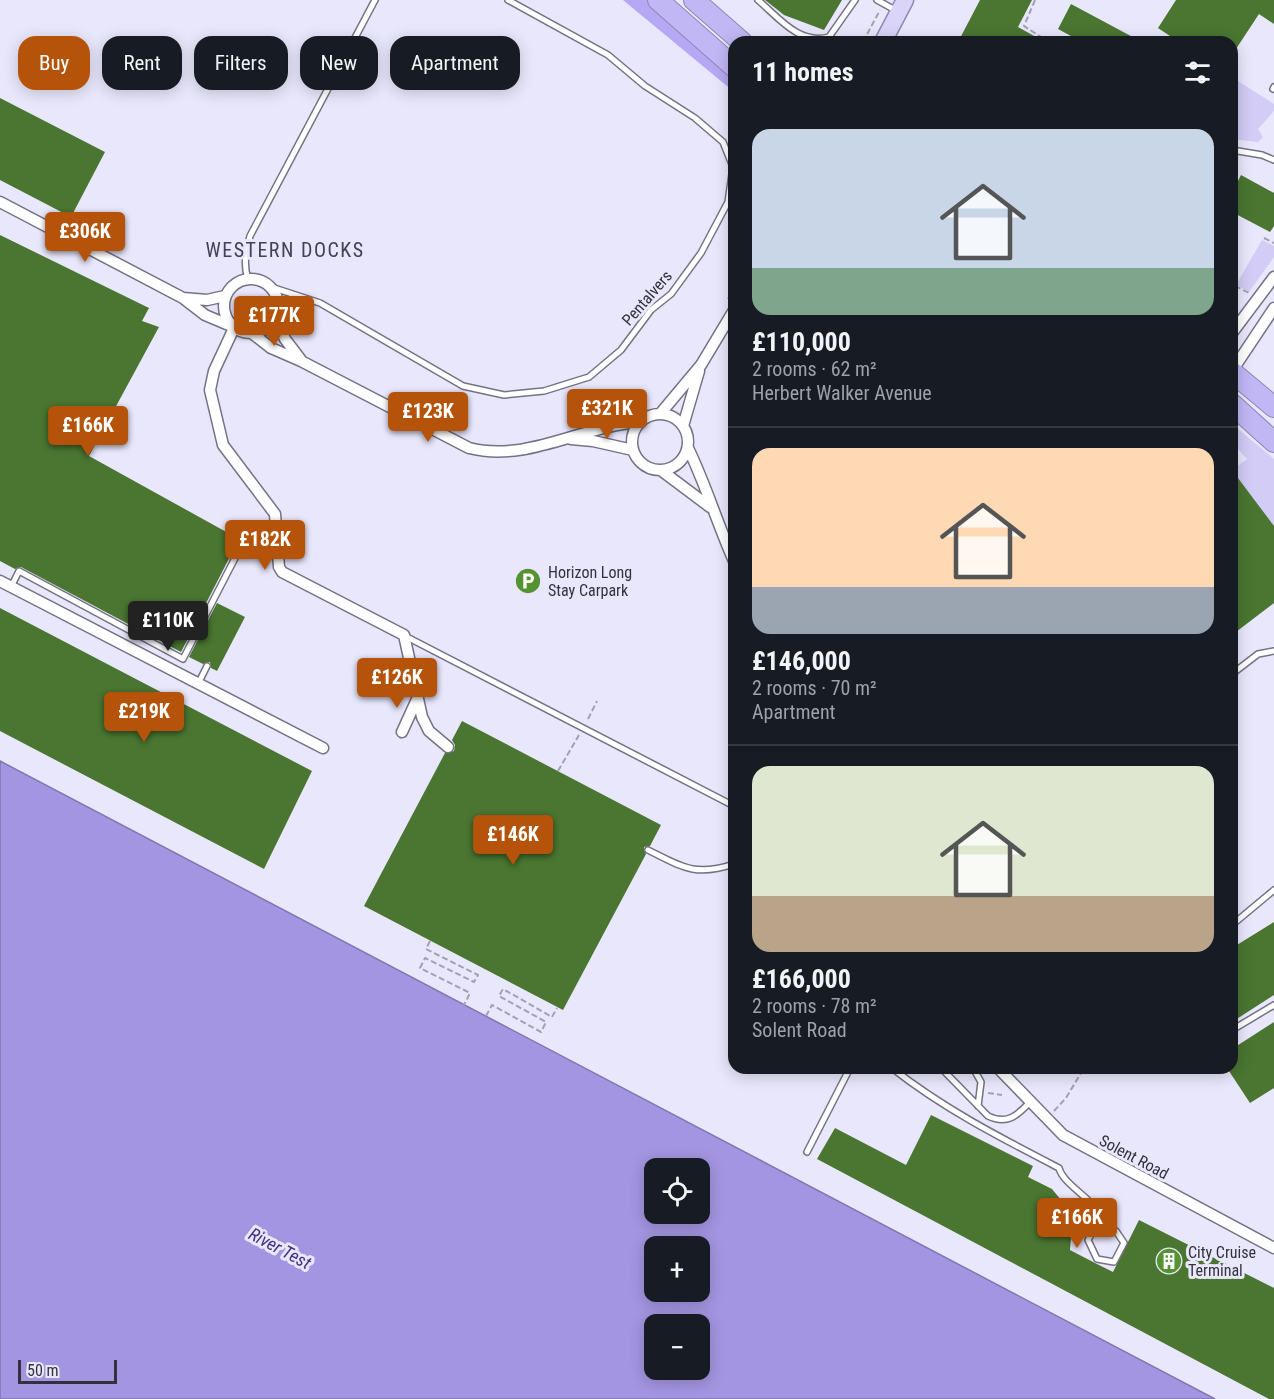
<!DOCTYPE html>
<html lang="en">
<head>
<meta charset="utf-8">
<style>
	:root { --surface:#171b24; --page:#20242c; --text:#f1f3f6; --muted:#9ea1a6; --line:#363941; --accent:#b45309 }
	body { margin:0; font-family:"Roboto Condensed",sans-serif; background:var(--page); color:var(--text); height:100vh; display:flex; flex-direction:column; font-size:22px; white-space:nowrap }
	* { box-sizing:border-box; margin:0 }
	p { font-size:20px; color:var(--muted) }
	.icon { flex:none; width:33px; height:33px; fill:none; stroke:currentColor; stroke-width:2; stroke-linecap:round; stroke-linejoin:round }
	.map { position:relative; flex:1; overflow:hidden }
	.sheet { position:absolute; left:728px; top:36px; width:510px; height:1038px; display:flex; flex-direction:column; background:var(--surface); border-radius:18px; box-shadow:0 3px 15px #0003 }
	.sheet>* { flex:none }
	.hud { position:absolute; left:18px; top:36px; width:570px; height:54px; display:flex; gap:12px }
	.tools { position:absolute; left:644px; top:1158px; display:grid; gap:12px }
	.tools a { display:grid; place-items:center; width:66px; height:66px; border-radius:12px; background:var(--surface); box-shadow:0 3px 15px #0003; font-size:30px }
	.scale { position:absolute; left:18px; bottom:15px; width:99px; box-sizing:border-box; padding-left:6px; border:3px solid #33323a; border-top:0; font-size:16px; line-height:21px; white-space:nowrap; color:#33323a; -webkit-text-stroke:4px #e9e7fc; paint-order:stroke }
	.price { position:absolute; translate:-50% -51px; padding:0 14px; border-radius:6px; background:var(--accent); color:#fff; font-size:20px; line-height:39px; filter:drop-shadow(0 2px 3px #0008) }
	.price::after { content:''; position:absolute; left:50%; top:36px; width:18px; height:14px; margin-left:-9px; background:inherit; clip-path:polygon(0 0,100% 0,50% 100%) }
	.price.active { background:#222; color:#fff }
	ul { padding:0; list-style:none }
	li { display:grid; align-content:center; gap:12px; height:318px; padding:0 24px }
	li+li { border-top:2px solid var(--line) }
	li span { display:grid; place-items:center; height:186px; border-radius:18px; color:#555 }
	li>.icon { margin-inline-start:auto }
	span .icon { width:108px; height:108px; fill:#fffc; stroke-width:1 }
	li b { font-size:26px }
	h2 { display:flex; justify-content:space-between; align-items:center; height:72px; padding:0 24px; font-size:26px }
	.tag { padding:0 21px; border-radius:18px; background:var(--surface); box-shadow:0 3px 15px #0003; font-size:21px; line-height:54px }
	.tag.active { background:var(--accent); color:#fff }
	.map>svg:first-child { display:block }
</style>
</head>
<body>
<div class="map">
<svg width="1274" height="1399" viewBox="0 0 1274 1399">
	<rect width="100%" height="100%" fill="#e9e7fc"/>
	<path fill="#d2ccf6" d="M1238,81L1274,104V111L1258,129L1263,137L1258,142L1232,139V92Z
		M1262,240L1274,246V257L1249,292L1236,285Z
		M1232,424L1274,459V526L1232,470L1247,459C1236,448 1232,440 1232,424Z"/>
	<path fill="#b6a8f5" d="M623,0H647L733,72V91Z"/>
	<path fill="#a395e1" stroke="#8177af" stroke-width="1.5" fill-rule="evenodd" d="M0,761L1215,1399H0ZM654,1168H699V1214H654ZM654,1246H699V1292H654ZM654,1324H699V1370H654Z"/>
	<path fill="#4a7631" d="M765,0H842L824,30L784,15Z
		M980,0H1032L1018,27L1045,42H958Z
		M1176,0H1274V24L1259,14L1232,55V42H1179L1158,28Z
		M1071,4L1142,42H1082L1058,29Z
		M0,98L105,152L71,217L0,180Z
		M1241,175L1274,193V226L1270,232L1232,212V193Z
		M0,235L149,308L142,321L159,327L89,456L239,539L181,652L21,567L15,569L0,561Z
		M1232,470L1274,526V603L1232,635Z
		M217,603L245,617L217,671L211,668L210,662L203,664L189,657Z
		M0,608L312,771L264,869L0,731Z
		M462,721L661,825L650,846L644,847L646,854L563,1010L364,906L445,753L454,751L455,745L452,740Z
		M1274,922V995L1232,1022V948Z
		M1274,1022V1088L1250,1103L1227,1068H1232V1049Z
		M931,1115L1033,1166L1028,1177L1052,1189L1070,1211L1072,1226L1070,1250L1095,1263L1113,1272L1139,1220L1274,1288V1399H1269L817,1159L835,1128L906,1165Z"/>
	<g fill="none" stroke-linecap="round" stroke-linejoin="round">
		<g stroke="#757285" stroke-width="8">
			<path id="lane" d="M758,0C779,18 799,45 829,37L855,0
				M877,0L897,11
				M1273,89L1274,87
				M1232,150L1262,155L1274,160
				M248,279C243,264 246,251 250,236L375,0
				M268,286L320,303L463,386L504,395L544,391L589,377L621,350L651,310L671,294L701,253L728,202L733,167L723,142L695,118L645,86L608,55L508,0
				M11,587L19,571L183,659L249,531
				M405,636L734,806
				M1232,674L1258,654L1274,651
				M198,684L207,666
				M648,850C682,867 695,877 734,864
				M1232,925L1274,890
				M1232,1030L1274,1005
				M892,1068C944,1109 1001,1138 1059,1168C1064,1187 1101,1202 1098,1219C1098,1225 1091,1234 1088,1240L1097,1259L1114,1262L1124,1243L1116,1231L1099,1220
				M941,1068L988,1116C1007,1125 1017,1116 1030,1102
				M973,1068L981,1082L978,1106
				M807,1152L850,1068"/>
		</g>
		<g stroke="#757285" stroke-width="13">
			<path id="street" d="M0,202L183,298L205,315L231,326
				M224 306a27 27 0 1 1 54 0a27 27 0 1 1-54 0Z
				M183,298L207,300L225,296
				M276,317L285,339L301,360
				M234,328L214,371L210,390L223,445L275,514L279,567L282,572L404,635L422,717L429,731L448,747
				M1232,333L1274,277
				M253,334L271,348L301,361L469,448C529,463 582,425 641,422
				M1232,371L1274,308
				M632 442a28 28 0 1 1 56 0a28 28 0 1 1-56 0Z
				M660,414L701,365L734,310
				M683,426L699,371
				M571,439L593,441L633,450
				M688,448C706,485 717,523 734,561
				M662,471L710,507
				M0,581L323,748
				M402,732L418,697
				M998,1068L1063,1135L1274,1248"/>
		</g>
		<g stroke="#8f88b4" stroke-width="19">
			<path id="primary" d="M883,42L905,0"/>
		</g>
		<g stroke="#8f88b4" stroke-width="22">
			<path id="highway" d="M658,0L734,67
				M694,0L742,42
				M1232,372L1274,407
				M1232,404L1274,442"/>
		</g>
		<path stroke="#a2a1b0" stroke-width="2" stroke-dasharray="6 3" stroke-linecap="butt" d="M1035,0L1024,26L1044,39L1042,42
			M863,42L880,10
			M1264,238L1274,243
			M1235,286L1249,293
			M728,299L734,288
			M588,719L597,701
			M558,771L579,735
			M430,941L426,949L478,975L474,982L425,958L420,968L470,993L464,1005
			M486,1016L492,1005L541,1032L546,1022L499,996L503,989L552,1017L557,1008
			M988,1093L1002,1095
			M1054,1111L1066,1098L1084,1068"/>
		<use href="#lane" stroke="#fff" stroke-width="5"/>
		<use href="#street" stroke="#fff" stroke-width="10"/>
		<use href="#primary" stroke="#dad4f9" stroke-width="16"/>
		<use href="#highway" stroke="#c1b7f5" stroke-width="20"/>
	</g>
	<defs>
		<g id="parking-disc" transform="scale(1.35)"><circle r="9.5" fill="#559231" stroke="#e9e7fc"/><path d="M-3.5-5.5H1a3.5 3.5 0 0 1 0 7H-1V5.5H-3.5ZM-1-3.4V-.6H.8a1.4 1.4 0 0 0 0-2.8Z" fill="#fff"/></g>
		<g id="building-disc" transform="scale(1.35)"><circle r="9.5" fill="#559231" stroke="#e9e7fc"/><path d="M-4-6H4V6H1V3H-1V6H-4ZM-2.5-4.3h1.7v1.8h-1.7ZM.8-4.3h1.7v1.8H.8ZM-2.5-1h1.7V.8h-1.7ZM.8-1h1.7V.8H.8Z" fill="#fff"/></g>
	</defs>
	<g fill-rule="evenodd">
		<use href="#parking-disc" x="528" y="581"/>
		<use href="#building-disc" x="1169" y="1261"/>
	</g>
	<g text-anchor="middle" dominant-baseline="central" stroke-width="6" stroke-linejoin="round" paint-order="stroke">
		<g font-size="16" fill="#33323a" stroke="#e9e7fc">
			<text transform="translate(647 298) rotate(-49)">Pentalvers</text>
			<text transform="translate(1134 1157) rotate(28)">Solent Road</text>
		</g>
		<g font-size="16" fill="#33323a" stroke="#e9e7fc" text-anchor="start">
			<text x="548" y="572">Horizon Long<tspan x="548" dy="18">Stay Carpark</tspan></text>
			<text x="1188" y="1252">City Cruise<tspan x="1188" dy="18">Terminal</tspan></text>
		</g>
		<g font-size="18" font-style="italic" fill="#493088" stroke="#e9e7fc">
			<text transform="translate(280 1248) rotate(28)">River Test</text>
		</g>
		<g font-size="20" letter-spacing="1.5" fill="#434152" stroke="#e9e7fc">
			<text x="285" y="250">WESTERN DOCKS</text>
		</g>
	</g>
</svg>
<div class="tools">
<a><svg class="icon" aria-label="locate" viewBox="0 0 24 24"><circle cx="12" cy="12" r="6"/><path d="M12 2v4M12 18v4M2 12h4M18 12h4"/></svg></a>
<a>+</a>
<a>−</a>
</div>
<div class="scale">50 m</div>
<b class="price" style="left:85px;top:263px">£306K</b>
<b class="price" style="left:274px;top:347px">£177K</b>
<b class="price" style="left:607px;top:440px">£321K</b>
<b class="price" style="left:428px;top:443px">£123K</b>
<b class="price" style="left:88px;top:457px">£166K</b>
<b class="price" style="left:265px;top:571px">£182K</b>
<b class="price active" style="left:168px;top:652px">£110K</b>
<b class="price" style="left:397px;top:709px">£126K</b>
<b class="price" style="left:144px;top:743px">£219K</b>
<b class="price" style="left:513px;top:866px">£146K</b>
<b class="price" style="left:1077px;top:1249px">£166K</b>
<div class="hud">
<a class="tag active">Buy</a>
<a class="tag">Rent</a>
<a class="tag">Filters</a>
<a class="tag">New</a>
<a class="tag">Apartment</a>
</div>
<section class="sheet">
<h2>11 homes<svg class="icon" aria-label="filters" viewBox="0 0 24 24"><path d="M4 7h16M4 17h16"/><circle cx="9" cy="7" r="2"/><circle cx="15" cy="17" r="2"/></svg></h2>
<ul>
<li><span style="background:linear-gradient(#c9d6e8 75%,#7fa58c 0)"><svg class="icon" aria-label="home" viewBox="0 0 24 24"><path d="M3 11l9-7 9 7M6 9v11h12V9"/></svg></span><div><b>£110,000</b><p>2 rooms · 62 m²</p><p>Herbert Walker Avenue</p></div></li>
<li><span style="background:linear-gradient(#ffd9b3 75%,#9aa5b1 0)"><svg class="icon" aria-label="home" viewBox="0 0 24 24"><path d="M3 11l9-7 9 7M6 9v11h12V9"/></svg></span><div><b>£146,000</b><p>2 rooms · 70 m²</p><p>Apartment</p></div></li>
<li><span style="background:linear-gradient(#dfe7d0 70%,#b9a48a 0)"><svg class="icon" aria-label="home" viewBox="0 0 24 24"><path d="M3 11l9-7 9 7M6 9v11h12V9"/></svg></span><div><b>£166,000</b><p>2 rooms · 78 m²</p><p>Solent Road</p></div></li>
</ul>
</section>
</div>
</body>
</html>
